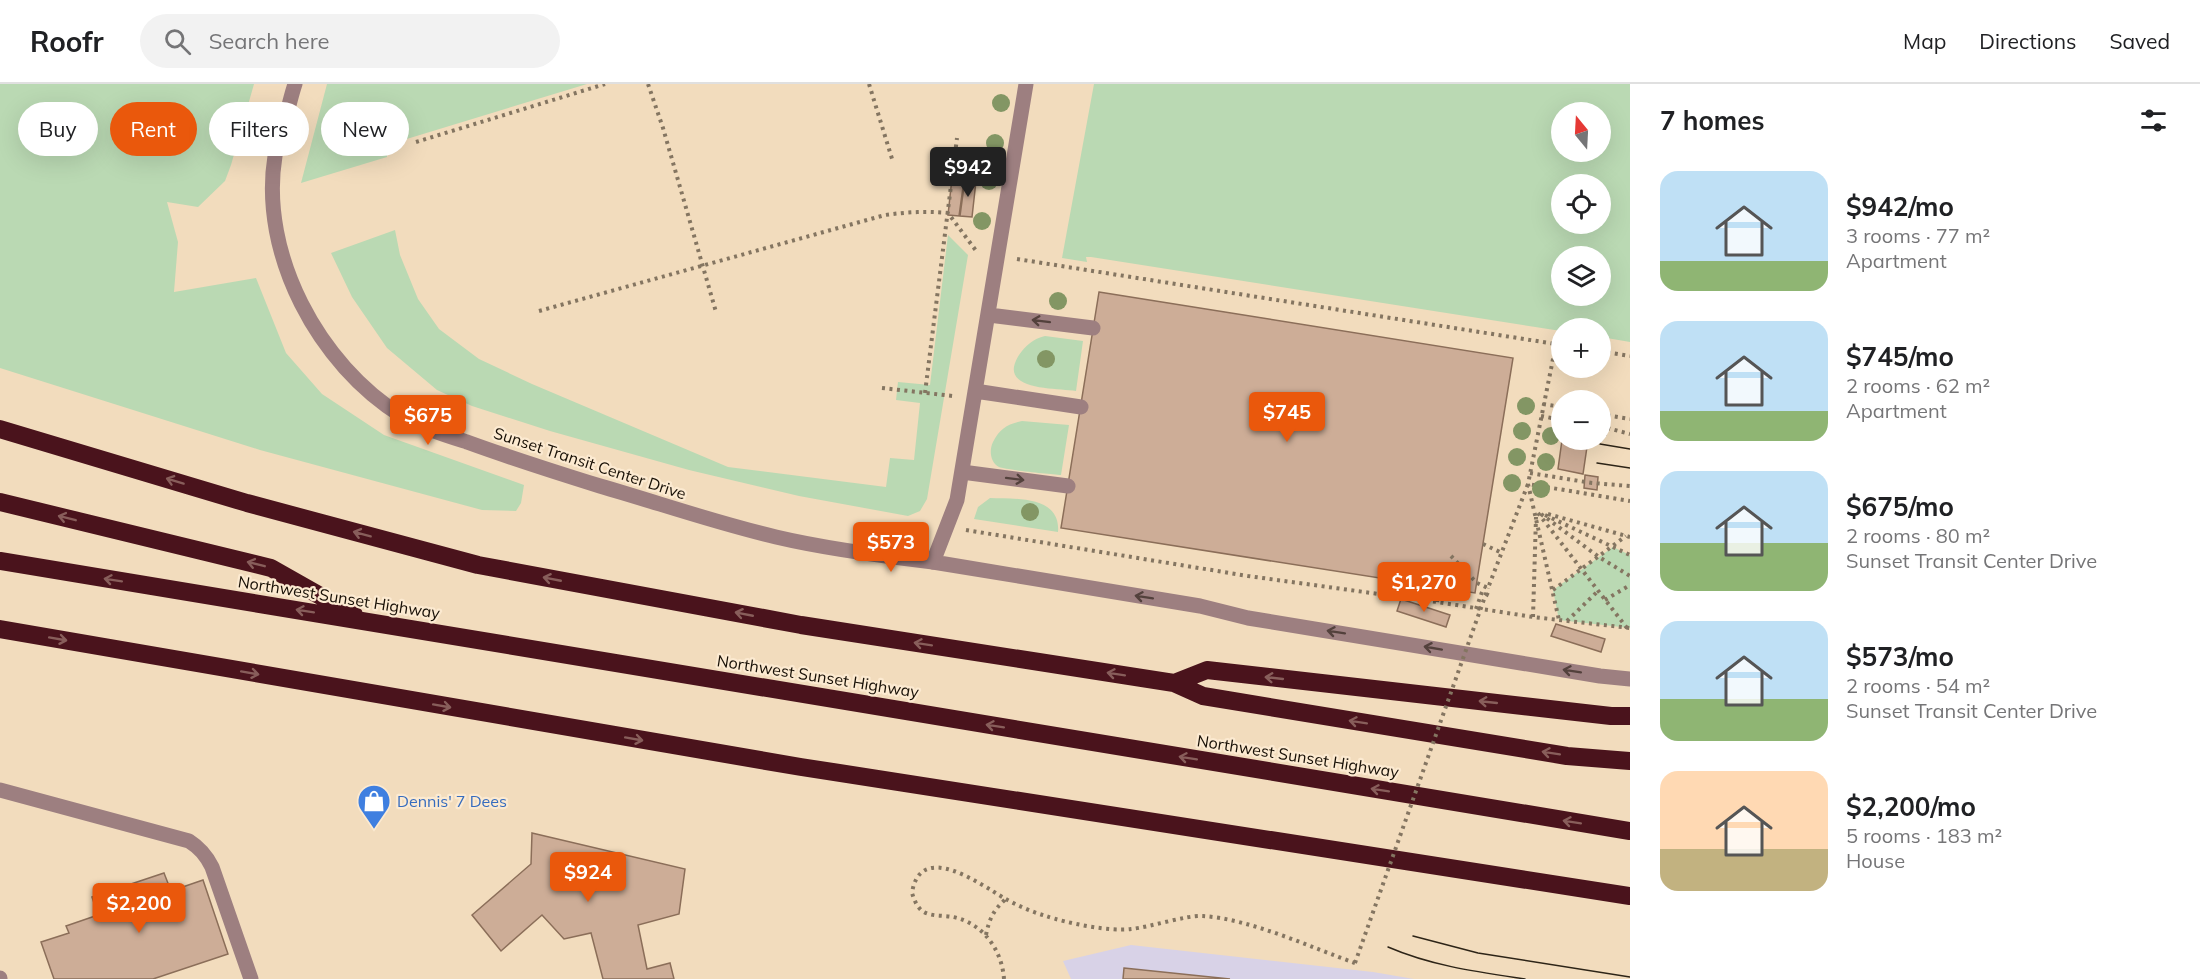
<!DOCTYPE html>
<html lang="en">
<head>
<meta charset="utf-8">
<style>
	:root { --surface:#fff; --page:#f2f2f2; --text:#202124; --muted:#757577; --line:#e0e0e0; --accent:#ea580c }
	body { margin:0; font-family:Mulish,sans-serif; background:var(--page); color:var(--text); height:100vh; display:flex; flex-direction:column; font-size:22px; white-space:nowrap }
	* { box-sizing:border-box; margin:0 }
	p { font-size:20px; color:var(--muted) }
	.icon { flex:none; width:33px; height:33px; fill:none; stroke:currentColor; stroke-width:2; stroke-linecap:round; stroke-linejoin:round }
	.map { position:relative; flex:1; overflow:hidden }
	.sheet { display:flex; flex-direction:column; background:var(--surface); width:570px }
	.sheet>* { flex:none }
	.hud { position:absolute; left:18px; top:18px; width:570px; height:54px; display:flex; gap:12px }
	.needle { width:39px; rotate:342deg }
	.buttons { position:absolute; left:1551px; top:18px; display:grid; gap:12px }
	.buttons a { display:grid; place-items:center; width:60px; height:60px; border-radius:50%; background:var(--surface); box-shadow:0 6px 24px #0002; font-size:30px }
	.price { position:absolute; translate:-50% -51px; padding:0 14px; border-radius:6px; background:var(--accent); color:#fff; font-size:20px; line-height:39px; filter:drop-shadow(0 2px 3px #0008) }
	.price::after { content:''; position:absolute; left:50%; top:36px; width:18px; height:14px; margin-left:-9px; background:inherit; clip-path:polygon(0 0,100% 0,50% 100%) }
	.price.selected { background:#222; color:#fff }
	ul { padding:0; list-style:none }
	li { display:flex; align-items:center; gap:18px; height:150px; padding:0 30px }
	li span { display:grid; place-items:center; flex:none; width:168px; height:120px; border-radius:18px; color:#555 }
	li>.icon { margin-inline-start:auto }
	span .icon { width:72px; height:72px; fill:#fffc; stroke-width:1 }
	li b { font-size:26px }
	h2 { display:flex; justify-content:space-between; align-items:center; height:72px; padding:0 30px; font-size:26px }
	.chip { padding:0 21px; border-radius:27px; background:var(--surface); box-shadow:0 6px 24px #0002; font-size:21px; line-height:54px }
	.chip.selected { background:var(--accent); color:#fff }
	header { display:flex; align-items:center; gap:36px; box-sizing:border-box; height:84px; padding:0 30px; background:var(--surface); border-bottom:2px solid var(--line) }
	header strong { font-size:28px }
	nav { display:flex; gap:33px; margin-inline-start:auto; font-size:21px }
	.search { width:420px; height:54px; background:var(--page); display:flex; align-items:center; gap:15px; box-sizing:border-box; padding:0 21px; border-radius:33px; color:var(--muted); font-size:22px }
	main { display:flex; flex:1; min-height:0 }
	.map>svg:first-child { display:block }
</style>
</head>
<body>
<header>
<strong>Roofr</strong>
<div class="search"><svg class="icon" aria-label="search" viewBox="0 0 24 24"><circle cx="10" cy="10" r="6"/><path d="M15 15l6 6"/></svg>Search here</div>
<nav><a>Map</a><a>Directions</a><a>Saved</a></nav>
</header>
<main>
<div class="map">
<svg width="1630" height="895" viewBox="0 0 1630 895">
	<rect width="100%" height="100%" fill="#f2dcbd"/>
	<path fill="#d8d2e7" d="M1131,861L1373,888L1414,895H1071L1063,877Z"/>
	<path fill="#bad9b3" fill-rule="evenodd" d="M0,0H254L231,81L225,97L198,123L167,118L178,158L174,208L256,194L286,269L322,310L384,351L524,401L521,419L516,427L482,426L260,366L0,284Z
		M327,0H587L387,61V73L301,99Z
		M1094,0H1630V258L1601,253L1600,244H1562L1561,247L1091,173H1086L1087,178L1062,174ZM1562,28H1600V68H1562ZM1562,100H1600V140H1562ZM1562,172H1600V212H1562Z
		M395,146L400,171L418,215L439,245L479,275L532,300L728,383L886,403L890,374L914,376L920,319L896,316L898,298L930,301L948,151L968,171L927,415L920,427L908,432L799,412L689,386L550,347L472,322L437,306L387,264L352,213L331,169Z
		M1045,252L1083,257L1076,307C1055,304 996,307 1019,271C1026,261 1033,255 1045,252Z
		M1022,337L1069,341L1061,391C1050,390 1007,386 999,383C990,378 989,366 993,358C1000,344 1008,340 1022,337Z
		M990,414C1014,415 1061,411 1058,448L974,435L978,423Z
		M1613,463L1630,471V544L1559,536L1553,506Z"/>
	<path fill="#cdad97" stroke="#8b6e59" stroke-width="1.5" d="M952,94L964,96L959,132L948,131Z
		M965,95L976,97L972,133L960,132Z
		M1099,208L1513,274L1475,509L1061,444Z
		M1600,336L1609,337L1606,351L1600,349Z
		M1562,356H1588L1583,390L1558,385Z
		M1585,391L1598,393L1597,406L1584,404Z
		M1401,515L1450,531L1446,543L1397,527Z
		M1556,540L1605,555L1601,568L1551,552Z
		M532,749L685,785L679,830L638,841L647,885L670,879L674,895H603L591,849L564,855L542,831L501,867L472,831L531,780Z
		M164,789L171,807L203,796L228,870L153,895H54L41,858L69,849L66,842L98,831L92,813Z
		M1124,884L1230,895H1123Z"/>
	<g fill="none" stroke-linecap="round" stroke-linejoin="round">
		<path stroke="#847561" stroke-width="4" stroke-dasharray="3 4.5" stroke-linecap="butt" d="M648,0L663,44L716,228
			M869,0L893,78
			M416,58L605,0
			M1017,175L1562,261
			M539,227L885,131C907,128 926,127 948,129L977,168
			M1556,260L1528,400L1559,536
			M1600,267L1630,272
			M882,304L953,312
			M925,309L957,54
			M1543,320L1562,323
			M1600,330L1630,335
			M1541,332L1562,336
			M1600,342L1630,350
			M1530,389L1592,399L1630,402
			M1538,429L1627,544
			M1541,430L1599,473L1630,492
			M1548,430L1630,453
			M1545,431L1630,471
			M966,446L1248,492L1437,518L1533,533L1630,544
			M1483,460L1502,469
			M1451,472L1477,499L1488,504L1528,400L1630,417
			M1553,506L1626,452
			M1605,516L1630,501
			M1437,518L1439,504
			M1476,525L1482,508L1490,512
			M1533,533L1536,433
			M1567,537L1598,507
			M986,851C989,836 993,826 1006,815
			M1004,895C1002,866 983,839 953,833C943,831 929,833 921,826C916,821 914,815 912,809C920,756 980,800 1004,814C1016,821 1032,828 1046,832C1066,839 1111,848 1131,845C1151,843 1186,831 1203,832C1250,835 1310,863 1355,879"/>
		<path stroke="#9d7f80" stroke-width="15" d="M1026,0L957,416L933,478L1200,522L1248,534L1600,592L1630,595
			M989,231L1093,244
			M975,307L1081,323
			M962,388L1068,402
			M0,706L189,757C200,764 206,771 212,783L251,895
			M0,894V895"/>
		<path stroke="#9d7f80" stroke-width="15" d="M295,0C290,15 287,30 283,45C281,54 276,63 275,72C259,170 319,281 402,332C422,344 445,351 467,358C511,374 555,388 600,402C659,419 716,439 776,453C827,465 881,472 933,478"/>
		<path stroke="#4a131c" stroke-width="18" d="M0,345L247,419L478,481L801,541L1174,599L1203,612L1567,672L1630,677
			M0,418L271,484L354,531
			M0,477L1630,747
			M0,545L801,683L1630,812
			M1174,599L1207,586L1611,632H1630"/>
		<path stroke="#2d2417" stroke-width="1.5" d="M1600,360L1630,365
			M1597,379L1630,384
			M1413,852L1478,869L1630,893
			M1388,863C1432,882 1478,888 1525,895"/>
		<path stroke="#847561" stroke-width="4" stroke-dasharray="3 4.5" stroke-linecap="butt" d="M1355,879L1488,504"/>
	</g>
	<g fill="#839664">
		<circle cx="1001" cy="19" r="9"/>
		<circle cx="995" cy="59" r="9"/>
		<circle cx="989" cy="97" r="9"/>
		<circle cx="982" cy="137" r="9"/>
		<circle cx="1058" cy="217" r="9"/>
		<circle cx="1046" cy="275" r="9"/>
		<circle cx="1526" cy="322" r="9"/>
		<circle cx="1522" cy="347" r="9"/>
		<circle cx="1551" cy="352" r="9"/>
		<circle cx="1517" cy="373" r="9"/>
		<circle cx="1546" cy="378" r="9"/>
		<circle cx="1512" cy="399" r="9"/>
		<circle cx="1541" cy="405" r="9"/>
		<circle cx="1030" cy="428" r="9"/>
	</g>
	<defs><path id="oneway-shaft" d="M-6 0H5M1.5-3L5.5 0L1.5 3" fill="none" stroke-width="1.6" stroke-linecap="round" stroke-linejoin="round" transform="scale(1.5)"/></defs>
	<g stroke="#53413c">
		<use href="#oneway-shaft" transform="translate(1041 237) rotate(-173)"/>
		<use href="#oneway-shaft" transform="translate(1015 395) rotate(7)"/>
		<use href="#oneway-shaft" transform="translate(1144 513) rotate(-171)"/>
		<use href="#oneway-shaft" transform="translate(1336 548) rotate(-171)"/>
		<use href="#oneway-shaft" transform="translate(1433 564) rotate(-170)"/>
		<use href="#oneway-shaft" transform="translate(1572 587) rotate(-171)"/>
	</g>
	<g stroke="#885e5b">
		<use href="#oneway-shaft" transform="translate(175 397) rotate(-163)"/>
		<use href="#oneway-shaft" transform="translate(67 434) rotate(-166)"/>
		<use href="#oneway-shaft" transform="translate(362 450) rotate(-165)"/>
		<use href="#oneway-shaft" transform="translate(256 480) rotate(-166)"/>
		<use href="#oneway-shaft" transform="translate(552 495) rotate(-169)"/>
		<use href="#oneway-shaft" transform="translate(113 496) rotate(-171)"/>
		<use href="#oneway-shaft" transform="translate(305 527) rotate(-171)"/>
		<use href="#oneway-shaft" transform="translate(744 530) rotate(-169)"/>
		<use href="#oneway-shaft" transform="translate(58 555) rotate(10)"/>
		<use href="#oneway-shaft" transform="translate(923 560) rotate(-171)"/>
		<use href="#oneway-shaft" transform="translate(250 589) rotate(10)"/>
		<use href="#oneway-shaft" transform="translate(1116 590) rotate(-171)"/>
		<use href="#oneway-shaft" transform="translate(1274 594) rotate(-174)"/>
		<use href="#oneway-shaft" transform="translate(1488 618) rotate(-174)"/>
		<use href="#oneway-shaft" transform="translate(442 622) rotate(10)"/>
		<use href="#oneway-shaft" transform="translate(1358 638) rotate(-171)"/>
		<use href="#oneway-shaft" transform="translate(995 642) rotate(-171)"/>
		<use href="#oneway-shaft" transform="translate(634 655) rotate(10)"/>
		<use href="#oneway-shaft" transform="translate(1551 669) rotate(-171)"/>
		<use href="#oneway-shaft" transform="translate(1188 674) rotate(-171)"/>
		<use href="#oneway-shaft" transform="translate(1380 706) rotate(-171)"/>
		<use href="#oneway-shaft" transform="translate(1572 738) rotate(-171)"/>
	</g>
	<defs>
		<g id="shop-pin" transform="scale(1.725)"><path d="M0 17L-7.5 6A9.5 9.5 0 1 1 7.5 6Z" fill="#3f7fe0" stroke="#fcead1"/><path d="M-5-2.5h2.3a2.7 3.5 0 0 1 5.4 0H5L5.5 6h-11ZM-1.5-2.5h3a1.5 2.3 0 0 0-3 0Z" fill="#fff"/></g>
	</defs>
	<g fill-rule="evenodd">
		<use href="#shop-pin" x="374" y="717"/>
	</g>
	<g text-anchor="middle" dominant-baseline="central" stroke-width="4.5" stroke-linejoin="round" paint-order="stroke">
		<g font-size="16" fill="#170f05" stroke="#fcead1">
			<text transform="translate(590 379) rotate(18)">Sunset Transit Center Drive</text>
			<text transform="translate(339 513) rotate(9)">Northwest Sunset Highway</text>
			<text transform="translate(818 592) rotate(9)">Northwest Sunset Highway</text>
			<text transform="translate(1298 672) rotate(9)">Northwest Sunset Highway</text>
		</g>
		<g font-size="16" fill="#366cbe" stroke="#fcead1" text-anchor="start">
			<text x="397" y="717">Dennis' 7 Dees</text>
		</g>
	</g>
</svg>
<div class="buttons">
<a><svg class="needle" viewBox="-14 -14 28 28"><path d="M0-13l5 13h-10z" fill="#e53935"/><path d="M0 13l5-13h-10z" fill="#757577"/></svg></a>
<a><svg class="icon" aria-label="locate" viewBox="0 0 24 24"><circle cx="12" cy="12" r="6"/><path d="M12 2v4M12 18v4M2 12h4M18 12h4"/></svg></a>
<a><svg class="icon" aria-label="layers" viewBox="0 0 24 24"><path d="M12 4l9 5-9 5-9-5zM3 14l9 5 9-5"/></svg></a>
<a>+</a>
<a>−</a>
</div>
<b class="price selected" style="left:968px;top:114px">$942</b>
<b class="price" style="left:1287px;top:359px">$745</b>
<b class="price" style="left:428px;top:362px">$675</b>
<b class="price" style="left:891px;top:489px">$573</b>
<b class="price" style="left:1424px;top:529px">$1,270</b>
<b class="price" style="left:588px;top:819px">$924</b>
<b class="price" style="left:139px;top:850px">$2,200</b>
<div class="hud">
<a class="chip">Buy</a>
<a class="chip selected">Rent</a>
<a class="chip">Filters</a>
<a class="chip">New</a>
</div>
</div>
<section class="sheet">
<h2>7 homes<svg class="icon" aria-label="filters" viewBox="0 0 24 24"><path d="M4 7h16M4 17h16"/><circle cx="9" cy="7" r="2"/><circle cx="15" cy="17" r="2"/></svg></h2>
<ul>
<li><span style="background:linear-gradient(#bfe0f5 75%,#8fb573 0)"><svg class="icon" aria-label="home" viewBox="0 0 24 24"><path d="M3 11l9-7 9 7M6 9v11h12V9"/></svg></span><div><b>$942/mo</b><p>3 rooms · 77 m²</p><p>Apartment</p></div></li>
<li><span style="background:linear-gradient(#bfe0f5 75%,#8fb573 0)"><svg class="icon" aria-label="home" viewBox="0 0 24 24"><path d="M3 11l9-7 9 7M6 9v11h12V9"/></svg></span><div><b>$745/mo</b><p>2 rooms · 62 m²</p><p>Apartment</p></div></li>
<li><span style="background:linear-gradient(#bfe0f5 60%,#8fb573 0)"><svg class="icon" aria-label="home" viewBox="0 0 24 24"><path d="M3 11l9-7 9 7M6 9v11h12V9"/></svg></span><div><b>$675/mo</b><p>2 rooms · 80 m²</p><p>Sunset Transit Center Drive</p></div></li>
<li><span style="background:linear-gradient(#bfe0f5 65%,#8fb573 0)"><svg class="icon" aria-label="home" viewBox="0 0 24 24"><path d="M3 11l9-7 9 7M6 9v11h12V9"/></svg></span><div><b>$573/mo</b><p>2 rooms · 54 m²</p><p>Sunset Transit Center Drive</p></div></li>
<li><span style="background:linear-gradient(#ffd9b3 65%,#c2b280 0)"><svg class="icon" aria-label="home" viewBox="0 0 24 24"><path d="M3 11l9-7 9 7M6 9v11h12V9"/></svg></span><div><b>$2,200/mo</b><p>5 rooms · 183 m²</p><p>House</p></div></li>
</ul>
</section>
</main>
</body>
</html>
